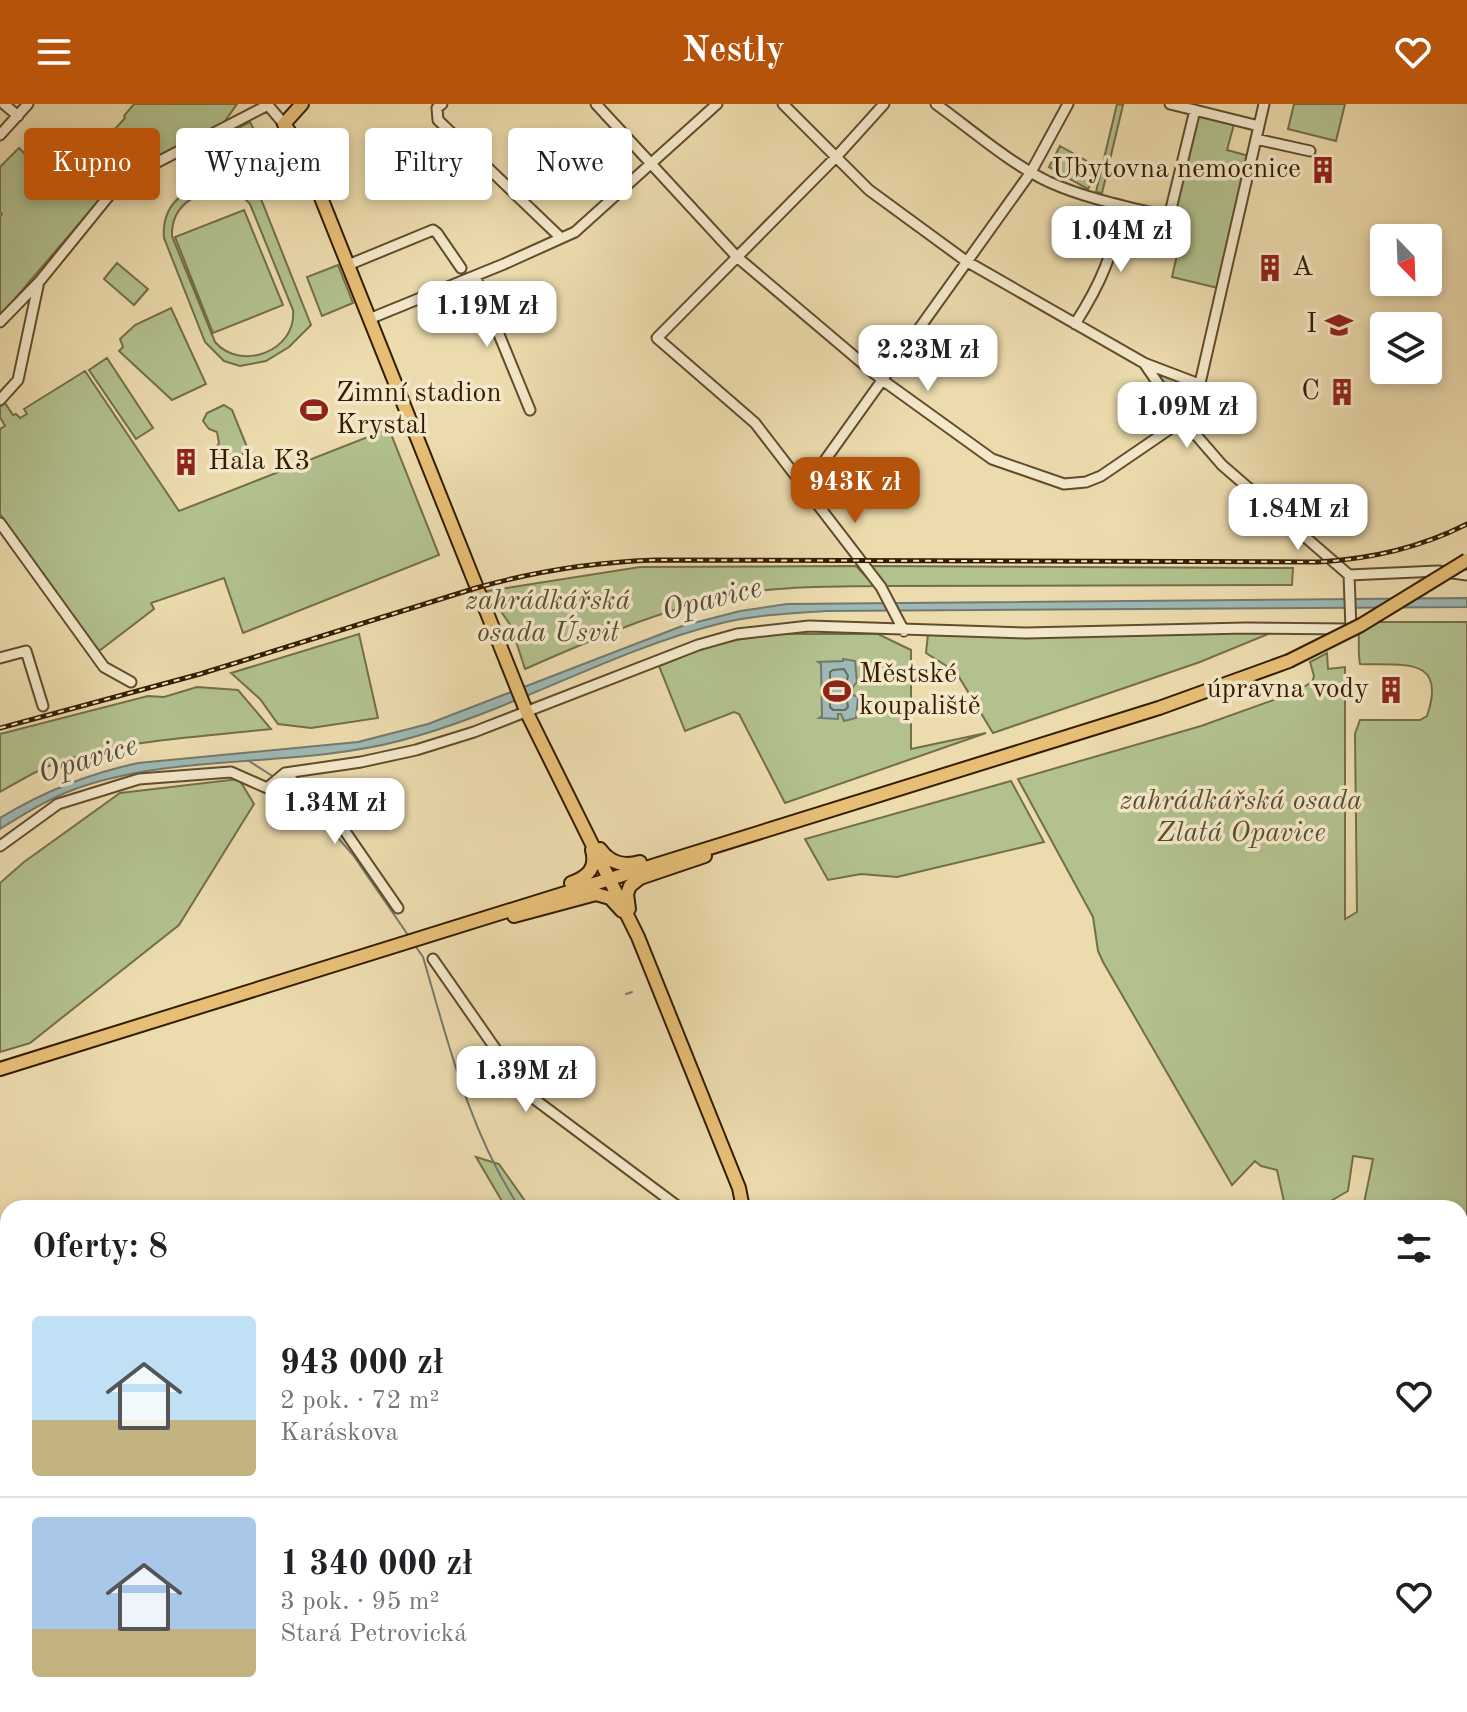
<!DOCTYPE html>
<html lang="pl">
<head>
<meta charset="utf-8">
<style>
	:root { --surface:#fff; --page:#f2f2f2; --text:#202124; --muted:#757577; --line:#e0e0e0; --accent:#b45309 }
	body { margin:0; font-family:"Old Standard TT",serif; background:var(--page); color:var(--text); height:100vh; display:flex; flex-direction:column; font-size:30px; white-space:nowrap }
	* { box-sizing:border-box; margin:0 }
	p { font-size:26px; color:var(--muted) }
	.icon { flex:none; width:44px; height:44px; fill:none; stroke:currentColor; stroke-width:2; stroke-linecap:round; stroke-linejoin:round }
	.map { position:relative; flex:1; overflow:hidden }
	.panel { position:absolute; left:0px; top:1096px; width:1468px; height:512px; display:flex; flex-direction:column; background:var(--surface); border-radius:24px 24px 0 0; box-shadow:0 4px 12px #0003 }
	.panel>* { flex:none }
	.banner { position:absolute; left:24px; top:24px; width:800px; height:72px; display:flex; gap:16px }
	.needle { width:52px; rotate:157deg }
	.tools { position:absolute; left:1370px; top:120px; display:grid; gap:16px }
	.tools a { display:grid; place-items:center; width:72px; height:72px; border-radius:8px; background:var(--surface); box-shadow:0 4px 12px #0003; font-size:40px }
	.price { position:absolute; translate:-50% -68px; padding:0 18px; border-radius:16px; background:#fff; color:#222; font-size:26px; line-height:52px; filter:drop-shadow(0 2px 4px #0008) }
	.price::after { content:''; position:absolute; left:50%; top:48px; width:24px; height:18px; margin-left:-12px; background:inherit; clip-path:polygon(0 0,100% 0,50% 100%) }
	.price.on { background:var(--accent); color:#fff }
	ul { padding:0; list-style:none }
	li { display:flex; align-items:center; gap:24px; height:200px; padding:0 32px }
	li+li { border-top:2px solid var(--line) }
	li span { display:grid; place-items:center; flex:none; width:224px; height:160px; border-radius:8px; color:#555 }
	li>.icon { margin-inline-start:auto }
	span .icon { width:96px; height:96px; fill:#fffc; stroke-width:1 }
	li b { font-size:34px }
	h2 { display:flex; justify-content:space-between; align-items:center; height:96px; padding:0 32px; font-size:34px }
	.pill { padding:0 28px; border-radius:8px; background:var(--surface); box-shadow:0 4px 12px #0003; font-size:28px; line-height:72px }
	.pill.on { background:var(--accent); color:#fff }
	header { display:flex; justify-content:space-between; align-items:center; height:104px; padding:0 32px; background:var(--accent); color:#fff; font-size:36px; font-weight:700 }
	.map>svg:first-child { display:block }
</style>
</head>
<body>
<header><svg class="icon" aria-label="menu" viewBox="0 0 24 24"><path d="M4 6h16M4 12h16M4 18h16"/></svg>Nestly<svg class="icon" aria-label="heart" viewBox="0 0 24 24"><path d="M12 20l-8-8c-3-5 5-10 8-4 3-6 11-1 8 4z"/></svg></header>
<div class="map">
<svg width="1467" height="1608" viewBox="0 0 1467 1608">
	<rect width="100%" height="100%" fill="#ecdbad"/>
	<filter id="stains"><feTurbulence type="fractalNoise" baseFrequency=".0025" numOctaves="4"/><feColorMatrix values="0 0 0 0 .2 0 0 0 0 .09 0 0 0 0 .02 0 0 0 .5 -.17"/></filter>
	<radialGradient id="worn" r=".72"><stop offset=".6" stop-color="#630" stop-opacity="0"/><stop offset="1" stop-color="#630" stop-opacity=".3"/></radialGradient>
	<path fill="#b2c18e" stroke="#736f47" stroke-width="2" fill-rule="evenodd" d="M134,0H237L223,20L119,73L0,212V113L2,110L0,108V63L19,44L41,66L55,52L59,56L72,43L83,38L95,47L125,14L124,12Z
		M1117,0L1123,1L1102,89L1096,88Z
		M1294,0H1345L1336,37L1288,25Z
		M1198,10L1234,20L1227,46L1249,52L1218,184L1172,173L1184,120L1172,117Z
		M250,18L263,43L203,73L191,48Z
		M1060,42L1099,64L1088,85L1049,63Z
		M222,77L255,80L311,221L289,243L266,257L240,262L224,257L205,238L164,134C161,98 189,80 222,77ZM222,85L241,91L250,100L293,206C297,247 241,268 215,238L172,132C171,102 195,88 222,85Z
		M244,106L283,201L213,229L175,133Z
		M117,159L148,185L134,201L104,175Z
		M338,161L353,199L322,212L307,173Z
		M171,204L206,280L172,296L119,247L123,243L120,235L135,221Z
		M107,254L153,324L136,335L89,266Z
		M85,267L179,407L383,327L391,330L439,451L243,529L224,474L151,499L154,505L99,547L0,410V325L5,322L0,313V303L5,299L13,311L16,310L20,314L27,310L24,305Z
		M1156,269L1188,281L1192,289L1188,300L1183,302L1175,299Z
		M224,301L232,306L247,343L237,360L231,363L215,346L219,339L217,328L209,325L203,317L207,309Z
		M856,462L875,482C827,483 775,482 727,492C657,507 591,536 525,565L511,522L487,487L640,463Z
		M871,462L1293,464L1292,481L886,482Z
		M1357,518H1467V1292L1460,1324V1104H1363L1373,1055L1353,1052L1348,1087L1322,1102H1285L1277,1066L1261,1062L1255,1057L1232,1081L1103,858L1098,847L1093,813L1018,675L1201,622L1293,589L1312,578L1314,572L1310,558L1327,549L1328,565L1345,563V815L1357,808L1355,630L1360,616H1420L1427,612C1448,551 1401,562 1360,560C1357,545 1361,533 1357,518Z
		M1273,528L1200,558L993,629L956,568L926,549L928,530Z
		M359,530L378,614L311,624L278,620L260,595L231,569Z
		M773,530H878L911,546V645L986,629L785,699L739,610L734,608L685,627L659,562L715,539Z
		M197,583L238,586L271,625C202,633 107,636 44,664C29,671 14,680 0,688V630L148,592L164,593Z
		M239,675L254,700L179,821L30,939L0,948V779L24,758L120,689Z
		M1011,677L1044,738L897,773L861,770L828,776L805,735Z
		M476,1053L499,1060L530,1104H506Z
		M1198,1600H1250L1249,1608H1197Z
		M1307,1600H1425L1428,1608H1312Z"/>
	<path fill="#9db8b5" stroke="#737a6d" stroke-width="2" d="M1467,494V503L826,507C791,509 753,511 718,520C608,548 508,609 399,637C295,664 174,649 75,685C48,695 24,710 0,725V714C44,687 87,670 138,659L358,638L428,620L682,522L740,507L787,500Z
		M843,555L855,557L857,578L853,583V591L858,593L856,614L844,617L841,610H838V615L819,614L822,612L821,560L818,558L843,557Z"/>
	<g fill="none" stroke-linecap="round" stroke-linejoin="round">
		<path stroke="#686a5a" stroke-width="2" d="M844,565L848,572L845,583L848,603L845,606H833L830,603V568L833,566Z"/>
		<path stroke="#737a6d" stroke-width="2" d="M249,657L274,673
			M279,677L324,718L353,751L408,831
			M414,840L423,853C448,938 470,1030 520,1104
			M626,890L632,888
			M0,1241L8,1244
			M0,1367L8,1369
			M0,1534H1
			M861,1600L867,1608"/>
		<g stroke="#624c2b" stroke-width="13">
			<path id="minor" d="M4,0L18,12
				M267,0L284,20
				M442,0L437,4L438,16L561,134
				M596,0L737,153L881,275L992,355L1064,380L1086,378L1101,372L1183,316L1195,301L1264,0
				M783,0L869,86L966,157L1144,259L1199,280
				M884,0L837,52L657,234L755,319L881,483L904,527
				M936,0C972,26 1009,59 1049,78C1087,95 1129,103 1169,113L1195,6
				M1170,0L1259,22
				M0,31L28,0
				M1256,35L1310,47
				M348,161L433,126L437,129L461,164
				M475,172L530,306
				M369,215L504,160L575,128L717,0
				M0,218L39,178L121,77L268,1
				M1075,220C1103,176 1111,153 1123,102
				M1144,259L1183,316L1222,361L1349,471
				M0,296L18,276L38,182
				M802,378L823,359L1031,68L1068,0
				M0,419L104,563L131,578
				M1349,471L1438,467L1467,471
				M0,554L26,547L43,602
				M285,669L340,720L398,804
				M0,742L58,700L139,675L231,668L267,684L285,669L361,658L416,646L474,628L698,541L737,530L809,522L1026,529L1246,524L1351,525L1349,471
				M433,855L518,977L533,994L680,1104"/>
		</g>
		<g stroke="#341d00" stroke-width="16">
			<path id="major" d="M302,0L284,20L302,46L527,609L638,833L739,1084L743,1104
				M600,745C610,759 623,763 640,758
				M571,779C588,773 597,764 592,746
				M629,805L627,790L630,782L640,774L705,752
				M514,812L596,790L610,794L622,807
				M0,965L1159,604L1289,557
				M1009,1600L1014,1608"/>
		</g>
		<use href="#minor" stroke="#f3e8ca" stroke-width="9"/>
		<use href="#major" stroke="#e6be76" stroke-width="12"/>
		<g stroke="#341d00" stroke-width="5">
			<path id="rail" d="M0,624L200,570L476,484C536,467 594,458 656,456L1318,458C1371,455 1420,444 1467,420"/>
		</g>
		<use href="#rail" stroke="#f3e8ca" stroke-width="2" stroke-dasharray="6" stroke-linecap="butt"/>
		<g stroke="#341d00" stroke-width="16" stroke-linecap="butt">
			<path id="major-bridge" d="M1289,557L1361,521L1467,456"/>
		</g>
		<use href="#major-bridge" stroke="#e6be76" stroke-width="12"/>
	</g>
	<defs>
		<g id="building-bare" transform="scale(2.16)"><path d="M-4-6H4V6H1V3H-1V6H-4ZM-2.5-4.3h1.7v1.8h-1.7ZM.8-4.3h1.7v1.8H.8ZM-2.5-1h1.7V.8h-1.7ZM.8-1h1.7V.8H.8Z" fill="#8f2418" stroke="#f3e8ca" stroke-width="2.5" paint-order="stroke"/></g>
		<g id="school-bare" transform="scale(2.16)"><path d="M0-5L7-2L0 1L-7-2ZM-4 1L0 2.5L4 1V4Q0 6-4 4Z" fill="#8f2418" stroke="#f3e8ca" stroke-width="2.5" paint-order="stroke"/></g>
		<g id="stadium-bare" transform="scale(2.16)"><path d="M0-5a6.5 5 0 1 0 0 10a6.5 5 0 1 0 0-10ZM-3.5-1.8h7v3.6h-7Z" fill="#8f2418" stroke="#f3e8ca" stroke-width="2.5" paint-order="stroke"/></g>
	</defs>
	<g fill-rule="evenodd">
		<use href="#building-bare" x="1323" y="66"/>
		<use href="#building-bare" x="1270" y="164"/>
		<use href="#school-bare" x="1339" y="221"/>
		<use href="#building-bare" x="1342" y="288"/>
		<use href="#stadium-bare" x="314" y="306"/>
		<use href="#building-bare" x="186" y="358"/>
		<use href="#building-bare" x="1391" y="586"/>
		<use href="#stadium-bare" x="837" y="587"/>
	</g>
	<g text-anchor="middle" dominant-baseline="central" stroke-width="7" stroke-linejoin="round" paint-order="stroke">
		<g font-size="28" fill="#341d00" stroke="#f3e8ca" text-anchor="end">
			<text x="1301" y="66">Ubytovna nemocnice</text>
			<text x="1292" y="164" text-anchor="start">A</text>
			<text x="1317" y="221">I</text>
			<text x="1320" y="288">C</text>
			<text x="336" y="290" text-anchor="start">Zimní stadion<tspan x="336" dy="32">Krystal</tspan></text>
			<text x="208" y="358" text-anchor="start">Hala K3</text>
			<text x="859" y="571" text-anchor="start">Městské<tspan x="859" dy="32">koupaliště</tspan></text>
			<text x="1369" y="586">úpravna vody</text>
		</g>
		<g font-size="28" font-style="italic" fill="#5a4e2b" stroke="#f3e8ca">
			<text x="548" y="498">zahrádkářská<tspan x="548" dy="32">osada Úsvit</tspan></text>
			<text x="1241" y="698">zahrádkářská osada<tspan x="1241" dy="32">Zlatá Opavice</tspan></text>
		</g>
		<g font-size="30" font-style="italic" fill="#544c36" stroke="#f3e8ca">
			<text transform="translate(712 496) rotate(-14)">Opavice</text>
			<text transform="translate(88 656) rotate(-17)">Opavice</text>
		</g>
	</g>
	<rect width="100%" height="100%" filter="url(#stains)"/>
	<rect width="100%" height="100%" fill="url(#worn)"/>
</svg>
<div class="tools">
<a><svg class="needle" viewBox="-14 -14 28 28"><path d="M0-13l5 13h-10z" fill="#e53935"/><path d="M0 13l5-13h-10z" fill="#757577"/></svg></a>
<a><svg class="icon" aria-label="layers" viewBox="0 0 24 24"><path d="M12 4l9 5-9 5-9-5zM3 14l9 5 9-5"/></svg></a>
</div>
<b class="price" style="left:1121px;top:170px">1.04M zł</b>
<b class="price" style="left:487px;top:245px">1.19M zł</b>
<b class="price" style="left:928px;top:289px">2.23M zł</b>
<b class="price" style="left:1187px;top:346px">1.09M zł</b>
<b class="price on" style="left:855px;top:421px">943K zł</b>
<b class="price" style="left:1298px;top:448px">1.84M zł</b>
<b class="price" style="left:335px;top:742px">1.34M zł</b>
<b class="price" style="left:526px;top:1010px">1.39M zł</b>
<div class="banner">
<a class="pill on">Kupno</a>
<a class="pill">Wynajem</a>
<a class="pill">Filtry</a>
<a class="pill">Nowe</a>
</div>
<section class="panel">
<h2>Oferty: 8<svg class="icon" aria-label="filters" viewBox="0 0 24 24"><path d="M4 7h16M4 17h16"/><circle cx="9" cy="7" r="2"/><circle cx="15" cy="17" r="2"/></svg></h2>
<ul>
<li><span style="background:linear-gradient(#bfe0f5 65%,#c2b280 0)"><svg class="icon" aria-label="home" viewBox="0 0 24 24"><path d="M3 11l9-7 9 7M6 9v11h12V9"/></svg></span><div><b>943 000 zł</b><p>2 pok. · 72 m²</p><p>Karáskova</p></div><svg class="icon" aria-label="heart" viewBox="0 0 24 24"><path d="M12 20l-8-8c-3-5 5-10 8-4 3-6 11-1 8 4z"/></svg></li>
<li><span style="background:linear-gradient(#a9c7e8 70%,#c2b280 0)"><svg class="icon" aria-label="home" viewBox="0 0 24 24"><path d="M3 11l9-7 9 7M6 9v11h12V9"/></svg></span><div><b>1 340 000 zł</b><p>3 pok. · 95 m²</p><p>Stará Petrovická</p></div><svg class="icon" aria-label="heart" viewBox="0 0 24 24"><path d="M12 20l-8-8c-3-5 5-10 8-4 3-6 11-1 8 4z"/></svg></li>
</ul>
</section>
</div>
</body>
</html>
